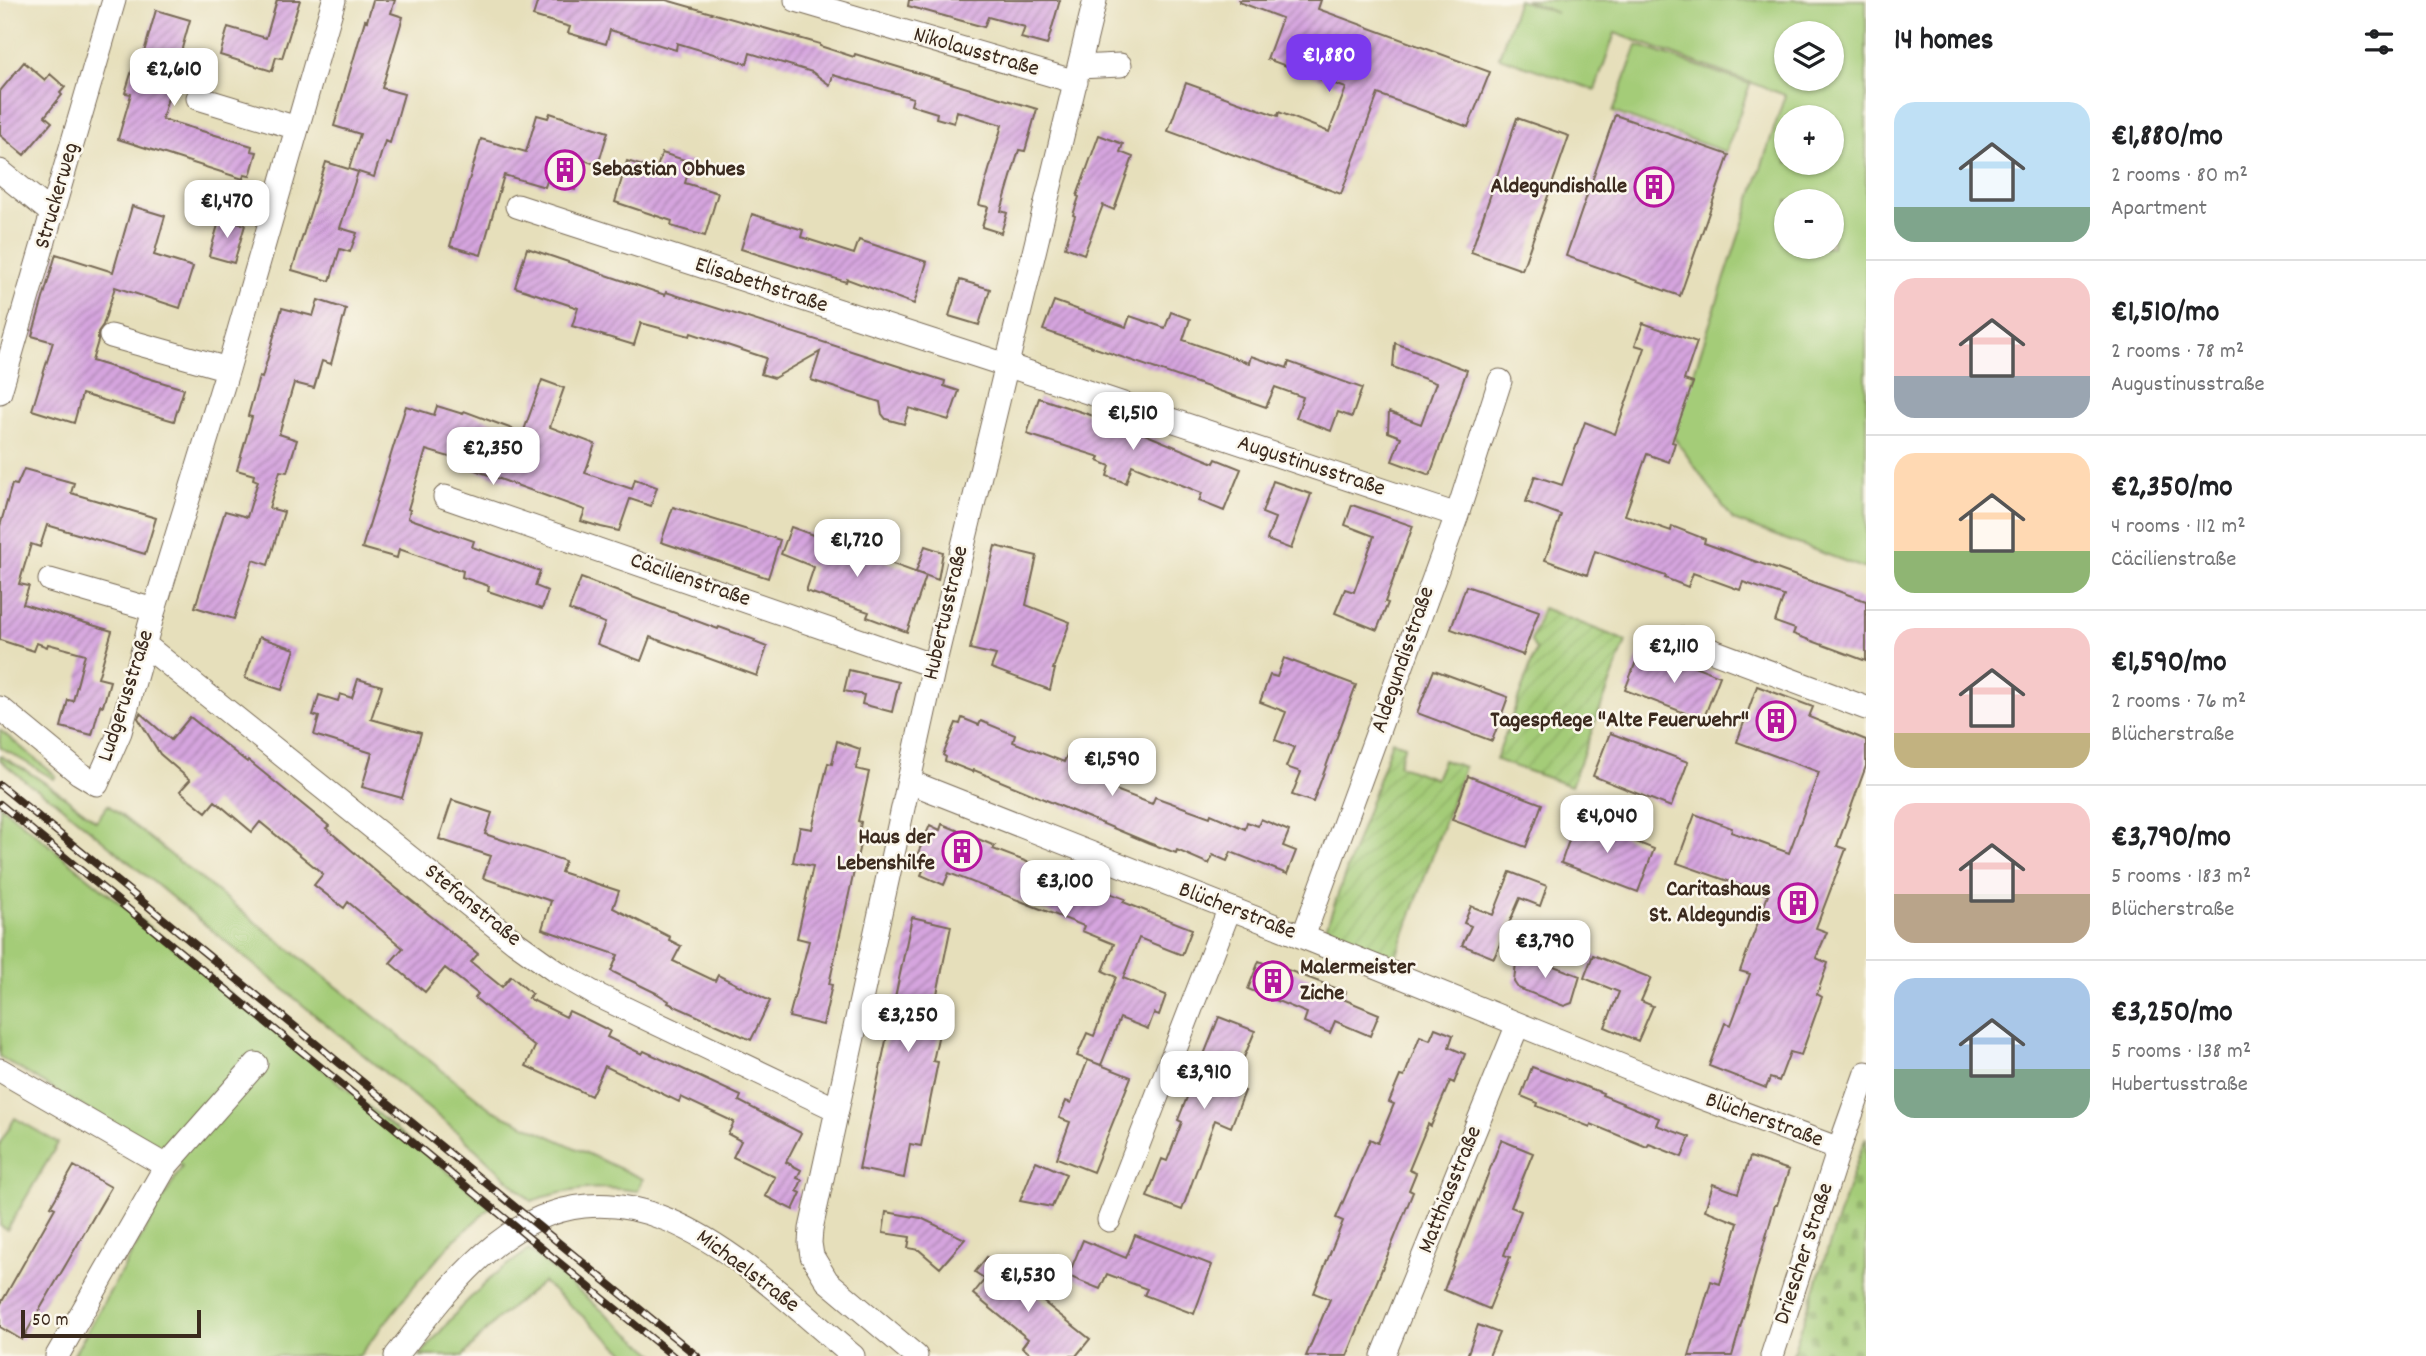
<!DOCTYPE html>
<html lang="en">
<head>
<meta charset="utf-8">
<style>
	:root { --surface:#fff; --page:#f2f2f2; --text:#202124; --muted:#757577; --line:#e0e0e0; --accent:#7c3aed }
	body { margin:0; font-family:Dekko,sans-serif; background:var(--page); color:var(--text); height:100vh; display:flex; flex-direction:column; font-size:26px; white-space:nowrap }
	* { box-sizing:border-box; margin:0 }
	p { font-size:23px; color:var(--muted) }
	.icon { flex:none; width:38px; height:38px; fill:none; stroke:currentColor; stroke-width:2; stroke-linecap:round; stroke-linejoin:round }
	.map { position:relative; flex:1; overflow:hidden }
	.drawer { display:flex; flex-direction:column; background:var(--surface); width:560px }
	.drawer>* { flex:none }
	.fabs { position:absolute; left:1774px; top:21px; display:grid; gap:14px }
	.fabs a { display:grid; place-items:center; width:70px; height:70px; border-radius:50%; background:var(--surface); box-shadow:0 2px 5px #0004; font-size:35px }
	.scale { position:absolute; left:21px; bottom:18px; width:180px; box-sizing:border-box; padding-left:7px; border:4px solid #3b2a1e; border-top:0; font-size:19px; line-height:24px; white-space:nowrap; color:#3b2a1e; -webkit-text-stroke:5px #fbf7ec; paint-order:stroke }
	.price { position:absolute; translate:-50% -60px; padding:0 16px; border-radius:14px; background:#fff; color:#222; font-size:23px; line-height:46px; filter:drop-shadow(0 2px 4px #0008) }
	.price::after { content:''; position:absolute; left:50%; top:42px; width:21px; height:16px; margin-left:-10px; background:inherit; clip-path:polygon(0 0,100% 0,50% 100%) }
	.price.active { background:var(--accent); color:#fff }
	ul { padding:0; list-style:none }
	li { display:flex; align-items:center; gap:21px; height:175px; padding:0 28px }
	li+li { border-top:2px solid var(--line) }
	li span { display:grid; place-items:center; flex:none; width:196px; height:140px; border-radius:21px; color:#555 }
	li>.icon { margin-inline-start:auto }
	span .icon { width:84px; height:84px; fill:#fffc; stroke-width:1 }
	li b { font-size:30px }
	h2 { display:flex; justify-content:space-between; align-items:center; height:84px; padding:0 28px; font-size:30px }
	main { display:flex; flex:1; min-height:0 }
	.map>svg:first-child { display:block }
</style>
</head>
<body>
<main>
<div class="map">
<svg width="1866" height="1356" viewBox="0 0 1866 1356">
	<defs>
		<pattern id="cemetery-stones" width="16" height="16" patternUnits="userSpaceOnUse" patternTransform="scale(1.75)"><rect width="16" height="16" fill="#a4cc78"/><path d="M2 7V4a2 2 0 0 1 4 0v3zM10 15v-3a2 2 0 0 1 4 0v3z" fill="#8eaf67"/></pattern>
		<pattern id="garden-furrows" width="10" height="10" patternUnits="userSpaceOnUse" patternTransform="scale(1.75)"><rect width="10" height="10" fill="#a4cc78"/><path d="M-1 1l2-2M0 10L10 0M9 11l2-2" fill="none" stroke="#8eaf67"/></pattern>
		<pattern id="building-hatch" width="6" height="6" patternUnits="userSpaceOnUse" patternTransform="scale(1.75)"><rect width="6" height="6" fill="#d6a5df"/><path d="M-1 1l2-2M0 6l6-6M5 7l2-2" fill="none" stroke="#af87b4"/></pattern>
	</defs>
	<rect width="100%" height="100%" fill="#fbf7ec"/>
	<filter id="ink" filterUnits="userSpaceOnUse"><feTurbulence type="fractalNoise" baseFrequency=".0143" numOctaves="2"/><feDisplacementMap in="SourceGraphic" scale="14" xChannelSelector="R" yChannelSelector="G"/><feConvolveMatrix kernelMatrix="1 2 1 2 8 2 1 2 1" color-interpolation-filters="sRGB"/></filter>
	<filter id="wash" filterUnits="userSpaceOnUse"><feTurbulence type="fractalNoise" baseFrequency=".00686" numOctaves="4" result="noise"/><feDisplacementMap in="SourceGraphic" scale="28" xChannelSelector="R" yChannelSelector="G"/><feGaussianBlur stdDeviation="1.57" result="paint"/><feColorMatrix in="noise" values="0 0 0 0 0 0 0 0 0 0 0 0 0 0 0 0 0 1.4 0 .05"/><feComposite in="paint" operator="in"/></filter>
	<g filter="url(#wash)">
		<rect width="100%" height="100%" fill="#e6dfbb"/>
		<path fill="#a4cc78" stroke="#707b4b" stroke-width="2" fill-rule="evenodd" d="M1518,0L1557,13L1525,0H1866V569L1733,520L1673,436L1785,95L1615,33L1595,90L1499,57ZM1787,33H1832V79H1787ZM1787,117H1832V163H1787ZM1787,201H1832V247H1787Z
			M1637,45L1750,84L1726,152L1613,112Z
			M0,730L56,776L54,779L0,747Z
			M0,756C35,774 65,796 96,821L108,805L492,1110L643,1179L638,1191C600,1185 567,1189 531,1201L457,1132L55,801L29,784L0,760Z
			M0,805L491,1207L452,1242L418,1281L359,1356H73L182,1166L0,1057Z
			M15,1118L58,1143L7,1230L0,1226V1143Z
			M529,1250L657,1356H629L543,1282L497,1319L463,1356H420L461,1307L494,1275Z"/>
		<path fill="url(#cemetery-stones)" stroke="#707b4b" stroke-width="2" d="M1866,1137V1356H1792L1859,1155Z"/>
		<path fill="url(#garden-furrows)" stroke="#707b4b" stroke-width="2" d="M1543,608L1626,641L1571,786L1496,760L1536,650L1531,641Z
			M1392,741L1405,745L1398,765L1435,779L1443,760L1464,767L1395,960L1325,931Z"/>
		<g id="blocks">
			<path fill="url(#building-hatch)" d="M277,0H300L282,58L276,57L272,71L220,55L228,27L266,38Z
				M373,0H395L391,13L403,17L382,88L404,94L390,143L385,141L374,177L349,169L360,134L334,126L365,20L367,21Z
				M538,0H666L820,44V46L854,57L855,54L1037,109L1025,151L1019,150L1001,211L1007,213L1001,233L982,227L988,207L979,205L1002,125L957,111L954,123L936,118L937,113L911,105L913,98L833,75L830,85L812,72L750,53L747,64L677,43L676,50L610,30L606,44L568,33L570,27L533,16Z
				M909,0H1060L1047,45L1021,38L1025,27L988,17L984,27L908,6Z
				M1239,0H1321L1318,9L1490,72L1468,127L1378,94L1341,194L1168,131L1186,83L1278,116L1279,112L1329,132L1346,88L1267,59L1282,18L1239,2Z
				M156,10L190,20L162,119L252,146L251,151L257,152L250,176L244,175L243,179L118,139L131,94L125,93L134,64L140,66Z
				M24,62L45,80L50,74L65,87L60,93L62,95L45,116L52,122L24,155L0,135V91Z
				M550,113L608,132L598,165L584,160L575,190L547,181L545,187L504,175L481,255L450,246L481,139L526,152L537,115L548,118Z
				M1615,115L1729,155L1680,296L1566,256Z
				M1517,118L1569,136L1522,270L1471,252Z
				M1099,135L1123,144L1120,152L1133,157L1114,210L1103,205L1084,254L1065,247L1075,216L1073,215L1079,197L1077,196Z
				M662,153L691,162L685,183L718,193L705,236L671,226L672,221L615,202L627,161L656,170Z
				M326,162L358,172L340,228L357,233L350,252L340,249L330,281L292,270Z
				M132,206L165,216L154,255L193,267L180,308L115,287L103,325L98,332V341L92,361L184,389L174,421L82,394L74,423L32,410L53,342L32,336L56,254L113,272Z
				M752,214L803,230L801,237L854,254L859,240L927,262L914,304L847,279L846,282L741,249Z
				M220,218L245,225L234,263L209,256Z
				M527,248L665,295L666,292L945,381L944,386L959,391L949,420L909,408L904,424L886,419L882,414L880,402L811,380L820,352L774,378L761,374L766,358L691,333L690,336L641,323L634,345L572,326L578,308L515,287Z
				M960,280L990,289L979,325L949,316Z
				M318,300L346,309L331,364L322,361L314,388L294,383L279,434L297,440L287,472L280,471L269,508L284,512L268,565L253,560L234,619L195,607L225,511L247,517L258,481L253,479L254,475L237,470L252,417L248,416L259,377L262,378L282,308L313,316Z
				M1054,301L1126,327L1130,316L1165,328L1171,312L1190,319L1183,340L1249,363L1251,356L1287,368L1289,362L1362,388L1352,417L1338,412L1331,431L1296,418L1303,397L1275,387L1266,407L1043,330Z
				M1643,323L1697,342L1684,380L1693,383L1672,442L1675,443L1669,462L1647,454L1625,515L1671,531L1672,526L1705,539L1704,543L1866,601V661L1793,634L1795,629L1775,622L1784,596L1743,582L1740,590L1693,573L1688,587L1665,578L1666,576L1595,551L1587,575L1545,560L1561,515L1526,502L1535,476L1562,485L1585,422L1615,434L1645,348L1635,345Z
				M1395,343L1467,370L1430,475L1392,461L1401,437L1388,432L1389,412L1421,424L1436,383L1393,367Z
				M542,380L564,388L550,427L595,444L585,473L632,489L635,479L657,487L651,506L630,499L619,531L601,527L581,521L585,510L461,465L463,461L426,450L408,509L410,510L408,518L474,541L472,547L540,571L535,586L548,591L542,609L488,591L489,586L462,577L463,571L399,549L397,558L362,548L406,406L434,415L437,406L463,414L464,411L523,433Z
				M1039,398L1130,428L1214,463L1216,459L1241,469L1224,511L1199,501L1202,493L1132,465L1126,483L1107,476L1110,466L1098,461L1100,457L1027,434Z
				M24,469L74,483L71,493L156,518L145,554L47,525L40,547L31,544L19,584L29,586L23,604L112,631L98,678L110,681L103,706L100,705L92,735L61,727L68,700L73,701L85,654L48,644L47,647L37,643L34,651L0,640V526L12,484L17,485Z
				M1273,481L1311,494L1291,549L1267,540L1275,518L1262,513Z
				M1352,505L1413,526L1385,602L1388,603L1377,630L1335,613L1345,589L1354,592L1374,536L1345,525Z
				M673,507L780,540L768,578L661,542Z
				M791,527L926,576L907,632L867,617L869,612L806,591L814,567L781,554Z
				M925,546L943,552L938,580L916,572Z
				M995,546L1037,556L1026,605L1070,622L1053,669H1055L1050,690L991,668L996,655L970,649Z
				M581,578L718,629L719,627L755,640L754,642L767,647L757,676L650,637L641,661L597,644L605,623L569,610Z
				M1466,586L1539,611L1523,655L1451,629Z
				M259,637L295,649L282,690L245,678Z
				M1640,651L1643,659L1650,663L1657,664L1669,656L1720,676L1703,720L1625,690Z
				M1284,658L1356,685L1313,802L1292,795L1301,772L1286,767L1294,747L1275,740L1286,712L1260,702L1270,675L1277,677Z
				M849,670L899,682L892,712L862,704L864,695L844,691Z
				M1434,670L1508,697L1492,741L1417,713Z
				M358,679L382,686L371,719L421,733L402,798L362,787L372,753L314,735L319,717L313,715L319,695L338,701L340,694L352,698Z
				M1757,686L1813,707L1809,717L1866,740V766L1837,846L1846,849L1816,928L1827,932L1816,958L1828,963L1817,994L1822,997L1801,1055L1790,1052L1779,1081L1770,1078L1766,1088L1709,1066L1725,1023L1731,1025L1750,974L1740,971L1768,895L1677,863L1695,814L1732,828L1731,832L1789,853L1819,772L1737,742Z
				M140,713L171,740L190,717L247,762L248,760L329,826L326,828L386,880L478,954L471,962L502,987L511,976L532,994L528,998L566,1017L569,1011L586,1019L610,1031L607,1037L642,1054L644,1051L741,1096L739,1101L801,1133L786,1162L801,1170L797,1178L802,1180L797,1191L801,1193L793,1210L765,1196L775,1177L733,1157L741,1141L728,1134L734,1122L681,1097L679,1102L605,1066L591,1096L526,1066L535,1047L475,998L478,994L445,968L425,992L390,963L403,948L348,902L344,908L314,885L323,874L260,822L252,832L215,801L206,812L180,791L190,780L160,754L138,718Z
				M962,718L979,725L981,721L1015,735L1013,742L1064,762L1067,755L1078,760L1084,745L1093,748L1095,742L1126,755L1113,789L1152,804L1155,797L1210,817L1211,814L1245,829L1247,822L1258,826L1261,819L1289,831L1283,846L1296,851L1287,874L1231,852L1227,861L1213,855L1209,864L1177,850L1176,853L1149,843L974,770L973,772L945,761L946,757L943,755L956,723L960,724Z
				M1610,733L1688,762L1671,807L1593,776Z
				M837,741L860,749L856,769L869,772L858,821L861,822L858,839L861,840L829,984L832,985L823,1025L789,1017L809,941L797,938L813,866L793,862L800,827L812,829L828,763L832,764Z
				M1468,776L1542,804L1526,847L1452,820Z
				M452,800L492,813L485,834L565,861L561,872L619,891L613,908L670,937L669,940L681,946L673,961L715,981L718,975L770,1001L751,1040L668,1003L669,1001L656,993L611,971L618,955L542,929L551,901L483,878L491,856L439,839Z
				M1577,818L1654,849L1638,892L1561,863Z
				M942,824L995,846L993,849L1125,899L1123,902L1192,929L1182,955L1139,938L1123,978L1166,995L1159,1015L1154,1013L1148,1029L1120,1018L1101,1065L1077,1056L1087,1033L1094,1036L1116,977L1103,971L1114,944L1082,931L1084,926L949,873L944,885L921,875L929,857L918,853L930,825L940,830Z
				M1510,872L1547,886L1540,906L1520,898L1494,958L1462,945L1471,926L1464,923L1471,906L1493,915Z
				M912,917L951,926L936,999L946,1001L933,1061L938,1062L921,1146L910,1144L904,1178L859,1169Z
				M1517,952L1580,976L1572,1003L1564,1006L1518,988L1514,982Z
				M1593,955L1651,978L1641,1001L1653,1006L1638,1041L1605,1027L1619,992L1584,978Z
				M1259,961L1287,973L1288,970L1346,992L1343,999L1379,1014L1370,1036L1335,1021L1330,1033L1304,1022L1307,1013L1248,989Z
				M1219,1017L1255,1031L1232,1086L1245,1091L1231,1127L1215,1120L1182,1210L1147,1197L1162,1159L1167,1161L1182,1122L1178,1120Z
				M1435,1028L1453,1035L1449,1047L1465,1054L1454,1083L1450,1081L1431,1126L1428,1124L1409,1170L1416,1173L1409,1190L1413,1192L1347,1356H1306L1330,1299L1314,1293L1343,1221L1336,1218L1370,1139L1378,1143L1394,1104L1389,1102L1400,1076L1404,1077L1420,1036L1430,1040Z
				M1088,1060L1131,1077L1093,1172L1057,1158L1070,1122L1059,1118L1066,1101L1071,1103Z
				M1532,1067L1603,1093L1602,1095L1659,1118L1656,1125L1690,1137L1682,1157L1649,1144L1647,1147L1591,1124L1590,1127L1537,1106L1538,1103L1521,1096Z
				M1501,1140L1533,1153L1511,1207L1521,1211L1504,1255L1510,1257L1489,1309L1444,1290Z
				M1750,1157L1789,1170L1777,1205H1775L1732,1356H1689L1711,1281L1720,1284L1738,1223L1705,1210L1713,1184L1738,1193Z
				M1036,1161L1066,1174L1052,1207L1020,1201Z
				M74,1166L111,1187L22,1340L0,1327V1305L55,1208L51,1206Z
				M886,1212L921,1218L965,1239L940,1268L919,1250L908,1248L910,1237L883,1233Z
				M1135,1235L1212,1265L1194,1314L1144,1295L1147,1289L1107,1274L1100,1289L1068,1276L1083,1240L1126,1258Z
				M987,1257L1090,1339L1076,1356H1033L1022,1347L1028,1339L973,1294L985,1279L975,1272Z
				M1478,1325L1499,1333L1489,1356H1467Z"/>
		</g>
	</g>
	<g filter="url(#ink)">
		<use href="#blocks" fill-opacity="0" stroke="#776955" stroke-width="2"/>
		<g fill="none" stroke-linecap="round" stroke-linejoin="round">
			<g stroke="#776955" stroke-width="25">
				<path id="minor" d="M796,0L1076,82
					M1079,67L1120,65
					M198,98L297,128
					M0,171L53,214
					M517,206L1006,365L1457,515
					M111,336L228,369
					M0,392L114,0
					M445,497L934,666
					M50,580L154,610
					M145,645L515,942L557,972L597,995L836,1109
					M1654,650C1663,642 1669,638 1681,639L1866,708
					M0,708L79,773L97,784L120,732L154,610L228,369L334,0
					M910,782L1303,937L1676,1088L1839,1149
					M1303,937L1457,515L1500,381
					M0,1070L166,1166
					M1109,1220L1229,910
					M57,1356L166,1166L256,1064
					M396,1356C427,1317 456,1276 495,1245C631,1138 753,1272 853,1356
					M916,1356L827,1281L812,1256L810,1243L811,1229L934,666L1095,0
					M1383,1356L1518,1024
					M1772,1356L1839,1149L1866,1073"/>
			</g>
			<use href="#minor" stroke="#fff" stroke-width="23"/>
			<g stroke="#3b2a1e" stroke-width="8">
				<path id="rail" d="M0,785L697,1356
					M0,804L673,1356"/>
			</g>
			<use href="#rail" stroke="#fbf7ec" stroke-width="5" stroke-dasharray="16" stroke-linecap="butt"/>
		</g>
	</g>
	<defs>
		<g id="building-ring" transform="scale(2.0125)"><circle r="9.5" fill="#fbf7ec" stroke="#b5179e" stroke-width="1.5"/><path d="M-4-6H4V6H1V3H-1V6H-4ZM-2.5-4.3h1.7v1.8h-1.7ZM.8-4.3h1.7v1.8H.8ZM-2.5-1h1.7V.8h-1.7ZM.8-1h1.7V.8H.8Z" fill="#b5179e"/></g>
	</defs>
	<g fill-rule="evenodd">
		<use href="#building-ring" x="565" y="170"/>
		<use href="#building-ring" x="1654" y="187"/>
		<use href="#building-ring" x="1776" y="721"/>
		<use href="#building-ring" x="962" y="851"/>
		<use href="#building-ring" x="1798" y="903"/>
		<use href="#building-ring" x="1273" y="981"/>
	</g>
	<g text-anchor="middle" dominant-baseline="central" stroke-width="5" stroke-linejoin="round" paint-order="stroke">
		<g font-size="23" fill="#3b2a1e" stroke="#fbf7ec">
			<text transform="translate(976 53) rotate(16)">Nikolausstraße</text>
			<text transform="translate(58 196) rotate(-74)">Struckerweg</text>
			<text transform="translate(761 286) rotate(18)">Elisabethstraße</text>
			<text transform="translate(1311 467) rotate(18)">Augustinusstraße</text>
			<text transform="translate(690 581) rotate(19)">Cäcilienstraße</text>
			<text transform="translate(947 613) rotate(-77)">Hubertusstraße</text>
			<text transform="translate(1404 660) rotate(-71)">Aldegundisstraße</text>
			<text transform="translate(127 696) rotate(-72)">Ludgerusstraße</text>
			<text transform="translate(472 906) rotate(39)">Stefanstraße</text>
			<text transform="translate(1237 912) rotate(21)">Blücherstraße</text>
			<text transform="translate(1764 1121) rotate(20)">Blücherstraße</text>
			<text transform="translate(1451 1190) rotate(-68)">Matthiasstraße</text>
			<text transform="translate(1805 1254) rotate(-72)">Driescher Straße</text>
			<text transform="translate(747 1272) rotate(37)">Michaelstraße</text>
		</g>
		<g font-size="23" font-weight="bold" fill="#3b2a1e" stroke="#fbf7ec" text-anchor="end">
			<text x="592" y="170" text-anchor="start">Sebastian Obhues</text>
			<text x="1627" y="187">Aldegundishalle</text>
			<text x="1749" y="721">Tagespflege "Alte Feuerwehr"</text>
			<text x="935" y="838">Haus der<tspan x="935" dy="26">Lebenshilfe</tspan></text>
			<text x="1771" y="890">Caritashaus<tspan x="1771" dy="26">St. Aldegundis</tspan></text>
			<text x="1300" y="968" text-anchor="start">Malermeister<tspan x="1300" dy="26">Ziche</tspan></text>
		</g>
	</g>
</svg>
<div class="fabs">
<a><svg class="icon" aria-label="layers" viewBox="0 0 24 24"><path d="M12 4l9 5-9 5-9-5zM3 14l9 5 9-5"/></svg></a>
<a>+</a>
<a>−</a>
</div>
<div class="scale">50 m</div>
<b class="price active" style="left:1329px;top:94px">€1,880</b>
<b class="price" style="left:174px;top:108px">€2,610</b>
<b class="price" style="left:227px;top:240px">€1,470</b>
<b class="price" style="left:1133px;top:452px">€1,510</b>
<b class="price" style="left:493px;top:487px">€2,350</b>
<b class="price" style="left:857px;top:579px">€1,720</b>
<b class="price" style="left:1674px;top:685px">€2,110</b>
<b class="price" style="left:1112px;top:798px">€1,590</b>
<b class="price" style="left:1607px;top:855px">€4,040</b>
<b class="price" style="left:1065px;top:920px">€3,100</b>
<b class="price" style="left:1545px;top:980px">€3,790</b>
<b class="price" style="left:908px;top:1054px">€3,250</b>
<b class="price" style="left:1204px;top:1111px">€3,910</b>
<b class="price" style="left:1028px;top:1314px">€1,530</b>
</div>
<section class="drawer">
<h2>14 homes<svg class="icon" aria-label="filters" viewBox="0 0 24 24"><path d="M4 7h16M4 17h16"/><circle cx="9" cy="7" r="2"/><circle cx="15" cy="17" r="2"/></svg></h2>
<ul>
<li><span style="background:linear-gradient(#bfe0f5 75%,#7fa58c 0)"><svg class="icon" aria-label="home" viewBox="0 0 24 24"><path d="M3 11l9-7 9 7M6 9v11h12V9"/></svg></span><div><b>€1,880/mo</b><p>2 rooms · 80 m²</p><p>Apartment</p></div></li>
<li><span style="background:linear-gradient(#f6c9c9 70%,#9aa5b1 0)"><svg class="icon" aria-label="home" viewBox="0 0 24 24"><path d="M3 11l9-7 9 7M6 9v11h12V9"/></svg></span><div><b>€1,510/mo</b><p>2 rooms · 78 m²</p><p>Augustinusstraße</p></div></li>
<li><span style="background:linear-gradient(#ffd9b3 70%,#8fb573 0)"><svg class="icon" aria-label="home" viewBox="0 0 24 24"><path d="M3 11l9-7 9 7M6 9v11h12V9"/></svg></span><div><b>€2,350/mo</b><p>4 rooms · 112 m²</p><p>Cäcilienstraße</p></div></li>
<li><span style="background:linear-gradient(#f6c9c9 75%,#c2b280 0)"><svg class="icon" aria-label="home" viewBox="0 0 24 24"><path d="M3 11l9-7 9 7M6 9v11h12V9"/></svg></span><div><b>€1,590/mo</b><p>2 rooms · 76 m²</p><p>Blücherstraße</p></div></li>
<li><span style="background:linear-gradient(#f6c9c9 65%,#b9a48a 0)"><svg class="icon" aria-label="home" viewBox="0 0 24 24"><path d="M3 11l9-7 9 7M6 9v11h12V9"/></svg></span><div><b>€3,790/mo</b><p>5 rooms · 183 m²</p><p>Blücherstraße</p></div></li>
<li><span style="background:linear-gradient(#a9c7e8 65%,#7fa58c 0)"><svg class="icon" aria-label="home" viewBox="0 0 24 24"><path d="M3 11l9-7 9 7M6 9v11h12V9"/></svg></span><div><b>€3,250/mo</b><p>5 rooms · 138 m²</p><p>Hubertusstraße</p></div></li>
</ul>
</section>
</main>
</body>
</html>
